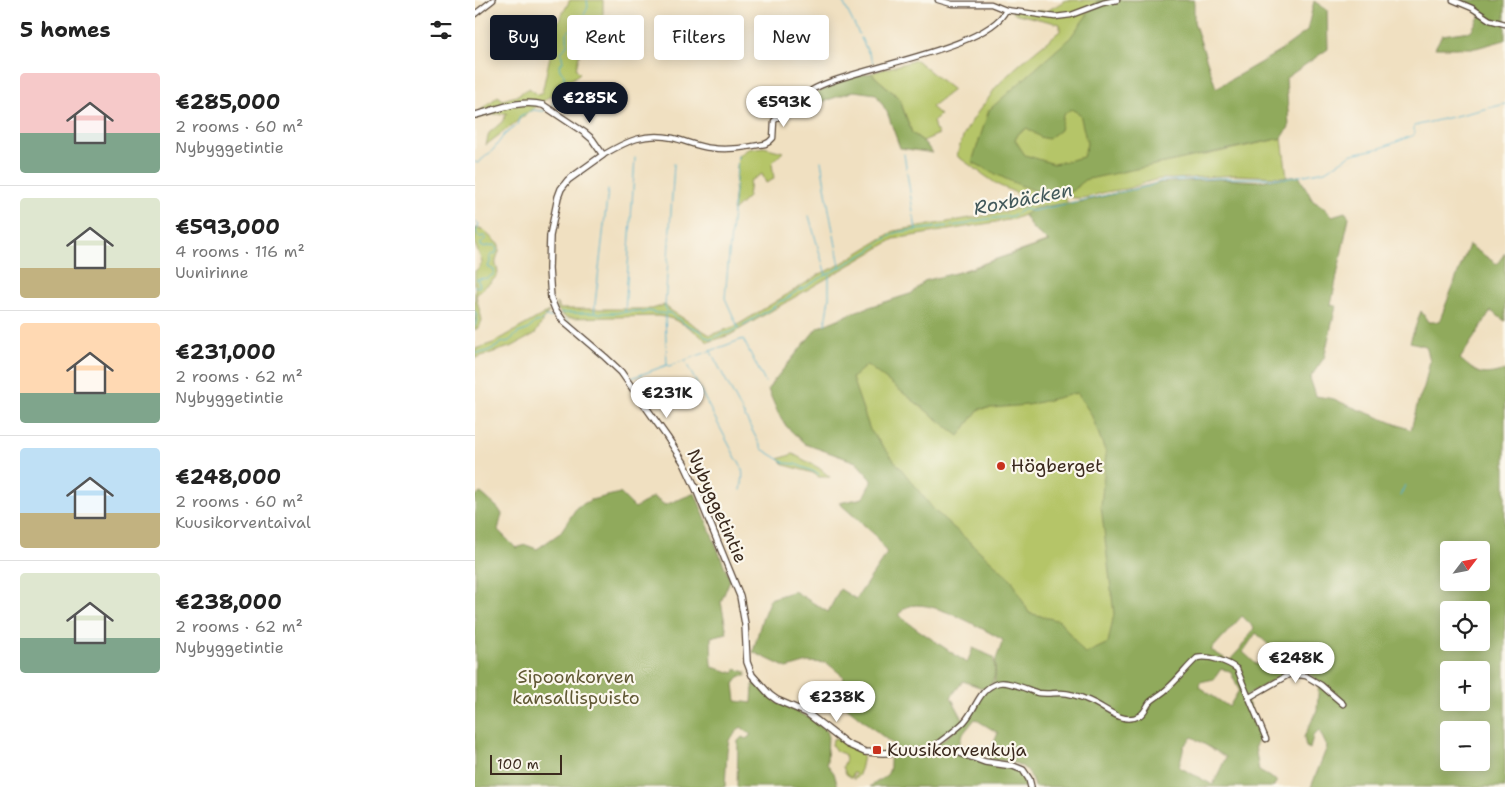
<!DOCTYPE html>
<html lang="en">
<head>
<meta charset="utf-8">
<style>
	:root { --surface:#fff; --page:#f6f6f6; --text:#222; --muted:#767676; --line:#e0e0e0; --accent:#111827 }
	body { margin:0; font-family:"Shantell Sans",sans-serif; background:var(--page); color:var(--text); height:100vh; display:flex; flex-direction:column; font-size:19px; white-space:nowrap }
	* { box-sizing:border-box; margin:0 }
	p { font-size:16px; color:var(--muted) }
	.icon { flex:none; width:28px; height:28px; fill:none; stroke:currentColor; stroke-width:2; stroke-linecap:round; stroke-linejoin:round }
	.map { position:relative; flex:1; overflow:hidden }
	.drawer { display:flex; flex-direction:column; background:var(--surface); width:475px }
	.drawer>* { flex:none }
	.guide { position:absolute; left:15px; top:15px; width:475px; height:45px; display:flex; gap:10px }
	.needle { width:32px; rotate:58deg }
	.tools { position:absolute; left:965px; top:541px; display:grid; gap:10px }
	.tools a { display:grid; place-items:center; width:50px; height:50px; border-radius:5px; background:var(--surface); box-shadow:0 2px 12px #0003; font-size:25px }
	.scale { position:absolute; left:15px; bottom:12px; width:72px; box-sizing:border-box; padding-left:5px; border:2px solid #3b2a1e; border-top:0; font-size:14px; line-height:18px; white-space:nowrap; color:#3b2a1e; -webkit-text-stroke:4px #fbf7ec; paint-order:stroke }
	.price { position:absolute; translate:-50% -42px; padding:0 11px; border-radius:18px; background:#fff; color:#222; font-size:16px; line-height:32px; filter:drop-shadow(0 1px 2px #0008) }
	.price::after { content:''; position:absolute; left:50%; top:30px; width:15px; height:11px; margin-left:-8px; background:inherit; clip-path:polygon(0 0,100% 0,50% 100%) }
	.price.selected { background:var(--accent); color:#fff }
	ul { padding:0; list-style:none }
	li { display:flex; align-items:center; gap:15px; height:125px; padding:0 20px }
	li+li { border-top:1px solid var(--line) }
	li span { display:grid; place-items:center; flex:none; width:140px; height:100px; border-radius:5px; color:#555 }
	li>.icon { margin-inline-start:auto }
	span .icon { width:60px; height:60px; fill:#fffc; stroke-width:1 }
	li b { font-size:21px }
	h2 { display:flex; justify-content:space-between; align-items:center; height:60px; padding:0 20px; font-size:21px }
	.tag { padding:0 18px; border-radius:5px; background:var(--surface); box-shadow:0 2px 12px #0003; font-size:18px; line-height:45px }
	.tag.selected { background:var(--accent); color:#fff }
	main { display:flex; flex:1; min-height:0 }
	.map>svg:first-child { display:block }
</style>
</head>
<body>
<main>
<section class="drawer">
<h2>5 homes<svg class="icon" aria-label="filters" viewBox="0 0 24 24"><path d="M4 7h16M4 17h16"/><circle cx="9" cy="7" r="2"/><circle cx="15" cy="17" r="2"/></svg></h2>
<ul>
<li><span style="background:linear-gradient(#f6c9c9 60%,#7fa58c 0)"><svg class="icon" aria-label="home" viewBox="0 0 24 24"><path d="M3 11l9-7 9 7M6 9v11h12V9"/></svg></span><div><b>€285,000</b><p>2 rooms · 60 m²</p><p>Nybyggetintie</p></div></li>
<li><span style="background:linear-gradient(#dfe7d0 70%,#c2b280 0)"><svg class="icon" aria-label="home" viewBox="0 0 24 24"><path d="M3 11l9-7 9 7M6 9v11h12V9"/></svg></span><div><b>€593,000</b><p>4 rooms · 116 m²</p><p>Uunirinne</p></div></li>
<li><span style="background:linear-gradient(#ffd9b3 70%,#7fa58c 0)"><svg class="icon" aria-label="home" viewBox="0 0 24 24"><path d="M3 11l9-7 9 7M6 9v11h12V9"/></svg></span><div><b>€231,000</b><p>2 rooms · 62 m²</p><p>Nybyggetintie</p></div></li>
<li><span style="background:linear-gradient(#bfe0f5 65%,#c2b280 0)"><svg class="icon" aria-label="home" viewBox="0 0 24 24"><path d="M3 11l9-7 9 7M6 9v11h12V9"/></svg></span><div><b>€248,000</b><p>2 rooms · 60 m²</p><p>Kuusikorventaival</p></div></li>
<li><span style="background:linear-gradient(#dfe7d0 65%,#7fa58c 0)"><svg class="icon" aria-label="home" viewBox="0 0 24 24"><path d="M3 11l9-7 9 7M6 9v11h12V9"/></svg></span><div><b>€238,000</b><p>2 rooms · 62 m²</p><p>Nybyggetintie</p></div></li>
</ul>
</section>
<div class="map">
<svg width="1030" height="787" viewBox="0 0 1030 787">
	<rect width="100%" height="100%" fill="#fbf7ec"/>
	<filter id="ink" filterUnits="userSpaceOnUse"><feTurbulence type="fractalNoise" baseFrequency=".02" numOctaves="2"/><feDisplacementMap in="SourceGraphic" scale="10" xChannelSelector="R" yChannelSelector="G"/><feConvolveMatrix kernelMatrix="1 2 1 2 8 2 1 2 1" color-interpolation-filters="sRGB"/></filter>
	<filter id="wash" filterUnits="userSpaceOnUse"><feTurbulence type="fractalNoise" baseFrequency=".0096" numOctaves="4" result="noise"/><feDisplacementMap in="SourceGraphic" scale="20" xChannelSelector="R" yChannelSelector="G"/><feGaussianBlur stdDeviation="1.12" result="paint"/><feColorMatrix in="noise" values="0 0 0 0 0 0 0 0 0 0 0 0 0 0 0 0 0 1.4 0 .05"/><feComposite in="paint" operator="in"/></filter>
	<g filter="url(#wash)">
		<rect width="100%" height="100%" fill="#f0e0c1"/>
		<path fill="#b5c568" stroke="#787843" d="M95,0H128V22L106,47L101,69L105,73L11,145L14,133L27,122L32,113L13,115L0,119V115L23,96L28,100L41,96L54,88L63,95L67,93L82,24Z
			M591,0H712L759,147L730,155L807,138L812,177L760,175L697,179C680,177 667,185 651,189C643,190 635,191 627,193C616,196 604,201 592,196V192L603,187L605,184L588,193L602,225L835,394L937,435L1006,550H974L822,495L679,718L500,625L413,546L435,519L390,465L333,444L311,372L400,364L481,273L574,241L558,229L549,215L539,219L419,239L255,335L233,342C219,330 203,318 184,316L93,318C86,316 82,310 81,303L85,309H177L190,305L195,310L235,335L261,326L347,273L359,268L419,231L531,212L555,204L557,200L523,185L482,156C486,135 499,116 513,99C517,94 519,88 524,84C543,64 564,48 585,31V24L538,13V10L572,11Z
			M441,60L478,90L456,107L465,115L458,121L460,129L464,134L448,141L437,133L424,98L396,73Z
			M289,147L308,152L297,163L299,179L291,183L287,174L275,181L273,197L258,211L263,156L273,149Z
			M0,228L8,230L24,245C25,252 22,255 21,261C20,265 23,269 23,273C21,281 5,288 1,296L7,320L4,327L0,330V271L4,268L7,262L0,244Z
			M74,311L60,334L38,346L0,358V349L18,343Z
			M318,454L344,468L355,477H344L338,473L310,465L304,459Z
			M361,738L387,754L388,756L384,775L380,779H378L381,774L378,773L377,778L371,774L368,767C369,762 373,760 369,754L361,751L357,745L358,739Z"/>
		<path fill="#90aa5c" stroke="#666a3d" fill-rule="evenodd" d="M623,0H719V22L741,88L802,53L832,31L839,1L852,10L853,49L811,78L814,127L807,138L609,180C605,185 600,190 594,192C566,201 522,174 497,162L514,110L595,38ZM596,109L605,114L612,144L608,157L579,164L550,155L540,140L544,133L552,128L565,137L573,139L585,130L588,115Z
			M985,0H1030V40L1001,48H960L967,35L996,31L1007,12L1001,6Z
			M396,73L424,98L437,133L448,141L458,153L425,148L412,112L401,94L379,91L335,106L332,99L367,79Z
			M824,176L838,201L847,206L857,216L870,212L874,217L856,305L861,306L849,358L835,378L841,396L859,399L872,405L936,430L943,401L949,388L955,360L951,346L935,342L946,311L953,322H964L994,245L1022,264L1030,253V321L1016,311L985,359C1004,375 1006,377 1030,370V787H836L852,747L844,730L838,736L835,749L831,747L829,737L842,710L844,681L832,673L815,671L770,696L787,735L780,746L784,771L802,781L798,787H559C554,760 534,762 512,759L523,733L500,719L487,735L483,749L478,747H459L490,722L507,694L516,687L520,680V662L528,640C508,629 454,597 432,607C429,608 426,613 423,615L442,629L492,663L498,648L518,657C521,669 522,682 510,689L488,681L476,697L489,721L456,747L426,751L365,702L368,676L352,663L333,662L312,668L278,652L287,619L295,599L319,591L353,612L365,589L381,599L412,553L399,534L364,503L388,498L397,480L381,462L330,444L311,426L303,413L293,390L297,383L342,328L382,311L438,293L449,281L496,269L513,262L574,242L558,229L549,215L559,208L609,201L682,183L742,179L784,181ZM392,365L484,436L504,409L553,405L602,393L616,414L631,453L626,506L639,614L633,643L610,654L585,621L554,613L537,580L459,510L395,430L377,378ZM974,550H1006V582H974ZM974,610H1006V642H974ZM767,616L779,628L765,649L754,661L736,650ZM781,633L796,647L782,665L768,652ZM746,669L755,671L764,690L754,707L724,687L725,682L739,679ZM974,670H1006V702H974ZM974,730H1006V762H974ZM717,737L751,757L738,785L704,767L709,746Z
			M6,493L23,508L27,514L23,530L41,548L51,545L62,549L85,533L102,507L116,500L145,493L160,508L178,497L190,505L220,493L255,580L246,602L252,633L236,637L237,667L259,673L260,669L271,672V676H265L259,684L261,701L277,703L278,685L281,683L301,702L335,718L353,732L352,764L359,773L363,787H262L263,741L267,737L271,739L276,735L266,727L254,740L252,751L250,787H0V496Z
			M477,753L537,768C547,773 550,776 553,787H395C401,781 412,778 414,771C416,766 414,760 416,755Z"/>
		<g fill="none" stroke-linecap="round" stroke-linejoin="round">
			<path stroke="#4eb0cd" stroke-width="1" d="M367,0L384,34
				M386,38L398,62
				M77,107C83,92 73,91 89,80V75L85,70L84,65L88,62L86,52C94,46 92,42 92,33C95,29 97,29 102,31L107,28V19L113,7L112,0
				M429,154L441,230
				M263,156L250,298L263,327
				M346,161L354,210L365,266
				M0,162L3,163L18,150L29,135L42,125L45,116L58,110L68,111L71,110
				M334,216L351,275
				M0,221L4,225L1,231L2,235L5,237L9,236L11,238L6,243V246L8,247L19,245L22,249L20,254H17L15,256V262L13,267L19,270V274L13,278L2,279L5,285L4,287L0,286
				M0,311L2,318L0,326
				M150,312L160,158
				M193,312L190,307L199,164
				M86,313H142L146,312L165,311L167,313L173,311C180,313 186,314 195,313L200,318L205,319L209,324L226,331L231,337L236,339L247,334L256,332L299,307L305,301L310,300L319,293L394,251L408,240L423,232L492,224L498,221L537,216L549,209L557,211L674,186L686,181L742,178H814L850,171L877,154L906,148L939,135V126L1030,104
				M119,313L133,190
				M190,315L192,365L194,366L268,339L290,382
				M90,319L131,354
				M350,324L354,298V275
				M235,350L287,449L310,463L320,464L344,474
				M0,353L10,352L21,347L26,343L34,341L43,333L52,330L61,322L67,321L69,317H76L80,315
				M210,361L261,458C270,467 268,478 266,490
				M154,379L192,365
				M925,496L930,485"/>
		</g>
	</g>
	<g filter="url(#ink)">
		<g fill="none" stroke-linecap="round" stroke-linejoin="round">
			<g stroke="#564536" stroke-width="7">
				<path id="minor" d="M463,0L477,4H516L531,10L580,17L596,15L628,3L642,0
					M978,0L997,8L1015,20L1030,24
					M0,14L18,0
					M128,155C152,141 170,132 198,138C211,141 223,147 236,148C254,151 272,147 290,144L294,142L298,138L299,121L301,119C315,106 328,93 347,85C386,67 514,48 531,10
					M773,698L815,674L831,676L846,685L868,704
					M454,750C465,741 479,732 489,722C502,708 503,689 523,683C533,680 553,690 563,693C571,694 578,693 586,693C596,693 606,697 615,701C630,707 647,725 664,716C670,713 671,707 675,702C681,697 688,693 693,688C704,678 712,667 722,658C734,655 753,662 762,669L791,739"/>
			</g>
			<g stroke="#564536" stroke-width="8">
				<path id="tertiary" d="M0,115C21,110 45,99 68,105L110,133L117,139L128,155L93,180L86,189L83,197L75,236L74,269L76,299L80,309L89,322L130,357L146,372L192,437L209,463L221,489L265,596L270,624L272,662L277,675L295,695L302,700L332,713L372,744L390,752L408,753L477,750L510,762L538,766L548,770L554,779L556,787"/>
			</g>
			<use href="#minor" stroke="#fff" stroke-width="4.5"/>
			<use href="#tertiary" stroke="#fff" stroke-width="5.5"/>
		</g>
	</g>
	<g fill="#c8321e" stroke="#fbf7ec" stroke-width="2">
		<circle cx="526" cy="466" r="5"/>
		<rect x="397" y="745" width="10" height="10" rx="2.5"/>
	</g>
	<g text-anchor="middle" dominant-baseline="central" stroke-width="4.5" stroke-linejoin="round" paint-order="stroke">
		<g font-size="18" fill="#3b2a1e" stroke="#fbf7ec" text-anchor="start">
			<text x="536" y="466">Högberget</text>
			<text x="412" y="750">Kuusikorvenkuja</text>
		</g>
		<g font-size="18" fill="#3b2a1e" stroke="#fbf7ec">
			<text transform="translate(242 506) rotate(66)">Nybyggetintie</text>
		</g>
		<g font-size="18" fill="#605834" stroke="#fbf7ec">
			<text x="101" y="677">Sipoonkorven<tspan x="101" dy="21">kansallispuisto</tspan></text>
		</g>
		<g font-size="19" font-style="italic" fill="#42595b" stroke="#fbf7ec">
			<text transform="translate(548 199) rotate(-11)">Roxbäcken</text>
		</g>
	</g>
</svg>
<div class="tools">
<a><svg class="needle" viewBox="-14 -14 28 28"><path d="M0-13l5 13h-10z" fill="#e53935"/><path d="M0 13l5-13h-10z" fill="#767676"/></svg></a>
<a><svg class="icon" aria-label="locate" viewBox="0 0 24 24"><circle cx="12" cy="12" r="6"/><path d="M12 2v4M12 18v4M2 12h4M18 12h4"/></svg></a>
<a>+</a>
<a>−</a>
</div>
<div class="scale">100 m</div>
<b class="price selected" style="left:115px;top:124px">€285K</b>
<b class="price" style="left:309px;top:128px">€593K</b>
<b class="price" style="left:192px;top:419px">€231K</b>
<b class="price" style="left:821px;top:684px">€248K</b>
<b class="price" style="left:362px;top:723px">€238K</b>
<div class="guide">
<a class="tag selected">Buy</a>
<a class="tag">Rent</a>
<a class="tag">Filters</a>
<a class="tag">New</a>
</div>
</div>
</main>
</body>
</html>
